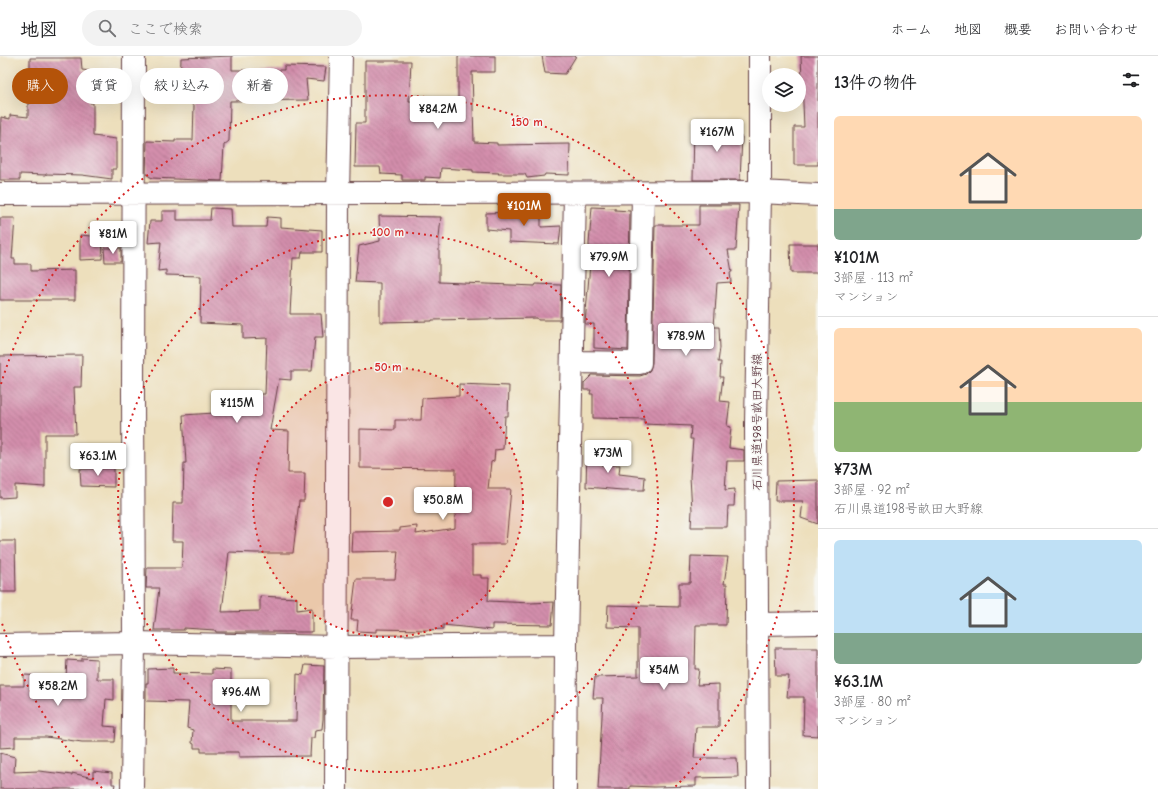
<!DOCTYPE html>
<html lang="ja">
<head>
<meta charset="utf-8">
<style>
	:root { --surface:#fff; --page:#f2f2f2; --text:#202124; --muted:#757577; --line:#e0e0e0; --accent:#b45309 }
	body { margin:0; font-family:"Comic Neue","Klee One",sans-serif; background:var(--page); color:var(--text); height:100vh; display:flex; flex-direction:column; font-size:15px; white-space:nowrap }
	* { box-sizing:border-box; margin:0 }
	p { font-size:13px; color:var(--muted) }
	.icon { flex:none; width:22px; height:22px; fill:none; stroke:currentColor; stroke-width:2; stroke-linecap:round; stroke-linejoin:round }
	.map { position:relative; flex:1; overflow:hidden }
	.details { display:flex; flex-direction:column; background:var(--surface); width:340px }
	.details>* { flex:none }
	.guide { position:absolute; left:12px; top:12px; width:380px; height:36px; display:flex; gap:8px }
	.fabs { position:absolute; left:762px; top:12px; display:grid; gap:8px }
	.fabs a { display:grid; place-items:center; width:44px; height:44px; border-radius:50%; background:var(--surface); box-shadow:0 4px 16px #0002; font-size:20px }
	.price { position:absolute; translate:-50% -34px; padding:0 9px; border-radius:4px; background:#fff; color:#222; font-size:13px; line-height:26px; filter:drop-shadow(0 1px 2px #0008) }
	.price::after { content:''; position:absolute; left:50%; top:24px; width:12px; height:9px; margin-left:-6px; background:inherit; clip-path:polygon(0 0,100% 0,50% 100%) }
	.price.current { background:var(--accent); color:#fff }
	ul { padding:0; list-style:none }
	li { display:grid; align-content:center; gap:8px; height:212px; padding:0 16px }
	li+li { border-top:1px solid var(--line) }
	li span { display:grid; place-items:center; height:124px; border-radius:6px; color:#555 }
	li>.icon { margin-inline-start:auto }
	span .icon { width:72px; height:72px; fill:#fffc; stroke-width:1 }
	li b { font-size:17px }
	h2 { display:flex; justify-content:space-between; align-items:center; height:48px; padding:0 16px; font-size:17px }
	.tag { padding:0 14px; border-radius:18px; background:var(--surface); box-shadow:0 4px 16px #0002; font-size:14px; line-height:36px }
	.tag.current { background:var(--accent); color:#fff }
	header { display:flex; align-items:center; gap:24px; box-sizing:border-box; height:56px; padding:0 20px; background:var(--surface); border-bottom:1px solid var(--line) }
	header strong { font-size:19px }
	nav { display:flex; gap:22px; margin-inline-start:auto; font-size:14px }
	.search { width:280px; height:36px; background:var(--page); display:flex; align-items:center; gap:10px; box-sizing:border-box; padding:0 14px; border-radius:22px; color:var(--muted); font-size:15px }
	main { display:flex; flex:1; min-height:0 }
	.map>svg:first-child { display:block }
</style>
</head>
<body>
<header>
<strong>地図</strong>
<div class="search"><svg class="icon" aria-label="search" viewBox="0 0 24 24"><circle cx="10" cy="10" r="6"/><path d="M15 15l6 6"/></svg>ここで検索</div>
<nav><a>ホーム</a><a>地図</a><a>概要</a><a>お問い合わせ</a></nav>
</header>
<main>
<div class="map">
<svg width="818" height="733" viewBox="0 0 818 733">
	<defs>
		<pattern id="building-back-hatch" width="6" height="6" patternUnits="userSpaceOnUse"><rect width="6" height="6" fill="#d38eac"/><path d="M-1 5l2 2M0 0l6 6M5-1l2 2" fill="none" stroke="#ad738c"/></pattern>
	</defs>
	<rect width="100%" height="100%" fill="#f6f6f2"/>
	<filter id="ink" filterUnits="userSpaceOnUse"><feTurbulence type="fractalNoise" baseFrequency=".025" numOctaves="2"/><feDisplacementMap in="SourceGraphic" scale="8" xChannelSelector="R" yChannelSelector="G"/><feConvolveMatrix kernelMatrix="1 2 1 2 8 2 1 2 1" color-interpolation-filters="sRGB"/></filter>
	<filter id="wash" filterUnits="userSpaceOnUse"><feTurbulence type="fractalNoise" baseFrequency=".012" numOctaves="4" result="noise"/><feDisplacementMap in="SourceGraphic" scale="16" xChannelSelector="R" yChannelSelector="G"/><feGaussianBlur stdDeviation="0.9" result="paint"/><feColorMatrix in="noise" values="0 0 0 0 0 0 0 0 0 0 0 0 0 0 0 0 0 1.4 0 .05"/><feComposite in="paint" operator="in"/></filter>
	<g filter="url(#wash)">
		<rect width="100%" height="100%" fill="#eddfbc"/>
		<g id="blocks">
			<path fill="url(#building-back-hatch)" d="M232,0V14H284V10L326,11L324,25L306,23L308,44L230,45L229,85L224,89L222,125L152,122L146,118L147,85L175,86V84H193L194,49H192L189,31H180L181,2Z
				M458,0H495V16H472L474,86L497,87V89L570,88L569,119L545,118L544,120L527,122L525,118H498L499,117L473,116V114L441,112L440,122L425,121V124H402V119L381,118L380,111H355L356,67H365V5H411L409,45L458,48Z
				M542,0H576L565,18L545,17Z
				M801,0H818V109H794V71H804Z
				M30,2H81L82,14L90,15V47H93V80L116,83V113H112V123L82,119L46,118V119L20,118V124H0V82L1,61L10,63V59L28,61V48H30Z
				M694,68L738,69L736,80L742,81L740,124H693Z
				M699,149H739L736,194H728L732,216H730L731,226L717,227L714,271H719L720,292L718,306H721L720,321H723L720,345L730,346L727,370L731,371L729,392L744,394V405H727L725,434L735,433L734,450H728L727,471H691L692,454L690,421L693,383H690L691,370L644,368V363L593,362V338H590L591,334H584V327L592,319L640,320L646,318L650,314L652,307L655,169H699Z
				M592,151L615,152V154L630,155L628,294L594,292V268H585L590,208L589,188Z
				M211,152L231,153L232,171H266L267,161L281,162V171L322,174V196H302L301,202H293L290,258H321L323,281H315L312,315H291V324L279,323L270,374L289,375L288,417H305L304,445H299L293,497H255L229,496L222,556L260,555V540L297,542V554L312,552V576H216L215,574L184,572V574H154L159,532H146L147,512H182L183,485H172L173,447H183L184,407H186L183,359L246,355L247,338H265L267,282L243,283V269L200,267L201,220L166,219V214L158,215L161,186L148,187L150,165H162V155H177V164H210Z
				M541,155V171L561,170L559,188L509,186V175L486,173V157Z
				M379,160L441,161L439,182V226L535,230L536,228L561,229L560,264H538L537,262L432,264V265L380,266V227L355,226L359,190L380,185Z
				M0,162H15L12,203H15V208H31V215L75,214V244H0Z
				M80,179L103,181L102,203L80,204Z
				M790,188H818V217H791Z
				M104,192H121V206H105Z
				M82,299L81,331H74L76,378H45V431L15,429V441L0,442V300Z
				M459,328L509,330L508,360H505L503,393L495,394L494,405L491,406L488,433H511L506,487L505,488H472V519H481V522H489L488,545L531,547L554,546L552,569L492,568V574L443,569V573L427,574L376,573V576L357,575L358,564H351L356,523H395L398,495L351,496L352,476L400,475V472L417,470L416,478L455,472L456,413L360,412V373L395,374V364H421L422,342L459,340Z
				M587,388L602,390V409H620L619,418L645,421L644,434H622L586,431Z
				M114,412V431L81,430L80,413Z
				M818,424V468L801,462L803,445H775L776,425Z
				M0,485H15L16,536H0Z
				M691,500L728,501L724,528H727L726,569H696L695,613H699L697,629L719,628V671H696L694,702H737L738,721L696,722V730L654,731L630,730V733H598L603,642H593L595,621L638,620V572L607,571L608,549L679,551V527H690Z
				M775,592H818V680L803,679L804,641H787L789,620H776Z
				M82,602L97,603V623H114V644L106,643L104,670L116,671L115,686H82L46,681H15V691L0,692V630H24V619L66,621L67,604L82,605Z
				M305,609L324,610L323,663L322,673L315,674L314,682H311L310,700L239,701V696H201V692H194V688L192,687L193,674L187,672L189,646L146,645V627H148V613L173,612V617L212,618V613L231,614V665H296L297,618L303,619Z
				M0,697L15,701L14,716L39,715L72,719V717L93,722V715L112,717V728H115L114,733H0Z"/>
		</g>
	</g>
	<g filter="url(#ink)">
		<use href="#blocks" fill-opacity="0" stroke="#623c41" stroke-width="1"/>
		<g fill="none" stroke-linecap="round" stroke-linejoin="round">
			<g stroke="#623c41" stroke-width="24">
				<path id="minor" d="M0,138L760,136L818,139
					M572,306L640,307L643,137
					M757,568L818,567
					M0,589L134,587L337,591L566,589
					M132,733L134,587L133,337L134,0
					M336,733L338,138L341,0
					M565,733L566,589L575,137"/>
			</g>
			<g stroke="#623c41" stroke-width="24">
				<path id="major" d="M758,733L756,369L760,136V0"/>
			</g>
			<use href="#minor" stroke="#fff" stroke-width="22"/>
			<use href="#major" stroke="#fff" stroke-width="22"/>
		</g>
	</g>
	<circle cx="388" cy="446" r="135" fill="#d62828" fill-opacity=".12"/>
	<g fill="none" stroke="#d62828" stroke-width="2" stroke-dasharray="2 4">
		<circle cx="388" cy="446" r="135"/>
		<circle cx="388" cy="446" r="270"/>
		<path d="M102 732A405 405 0 0 1 1 564M1 328A405 405 0 1 1 674 732"/>
	</g>
	<g text-anchor="middle" dominant-baseline="central" stroke-width="3" stroke-linejoin="round" paint-order="stroke">
		<g font-size="12" fill="#4a1f2b" stroke="#f6f6f2">
			<text transform="translate(757 366) rotate(-90)">石川県道198号畝田大野線</text>
		</g>
	</g>
	<circle cx="388" cy="446" r="6" fill="#d62828" stroke="#f6f6f2" stroke-width="2"/>
	<g font-size="12" text-anchor="middle" font-weight="bold" fill="#d62828" stroke="#f6f6f2" stroke-width="3" stroke-linejoin="round" paint-order="stroke">
		<text x="527" y="70">150 m</text>
		<text x="388" y="180">100 m</text>
		<text x="388" y="315">50 m</text>
	</g>
</svg>
<div class="fabs">
<a><svg class="icon" aria-label="layers" viewBox="0 0 24 24"><path d="M12 4l9 5-9 5-9-5zM3 14l9 5 9-5"/></svg></a>
</div>
<b class="price" style="left:438px;top:74px">¥84.2M</b>
<b class="price" style="left:717px;top:97px">¥167M</b>
<b class="price current" style="left:524px;top:171px">¥101M</b>
<b class="price" style="left:113px;top:199px">¥81M</b>
<b class="price" style="left:609px;top:222px">¥79.9M</b>
<b class="price" style="left:686px;top:301px">¥78.9M</b>
<b class="price" style="left:237px;top:368px">¥115M</b>
<b class="price" style="left:608px;top:418px">¥73M</b>
<b class="price" style="left:98px;top:421px">¥63.1M</b>
<b class="price" style="left:443px;top:465px">¥50.8M</b>
<b class="price" style="left:664px;top:635px">¥54M</b>
<b class="price" style="left:58px;top:651px">¥58.2M</b>
<b class="price" style="left:241px;top:657px">¥96.4M</b>
<div class="guide">
<a class="tag current">購入</a>
<a class="tag">賃貸</a>
<a class="tag">絞り込み</a>
<a class="tag">新着</a>
</div>
</div>
<section class="details">
<h2>13件の物件<svg class="icon" aria-label="filters" viewBox="0 0 24 24"><path d="M4 7h16M4 17h16"/><circle cx="9" cy="7" r="2"/><circle cx="15" cy="17" r="2"/></svg></h2>
<ul>
<li><span style="background:linear-gradient(#ffd9b3 75%,#7fa58c 0)"><svg class="icon" aria-label="home" viewBox="0 0 24 24"><path d="M3 11l9-7 9 7M6 9v11h12V9"/></svg></span><div><b>¥101M</b><p>3部屋 · 113 m²</p><p>マンション</p></div></li>
<li><span style="background:linear-gradient(#ffd9b3 60%,#8fb573 0)"><svg class="icon" aria-label="home" viewBox="0 0 24 24"><path d="M3 11l9-7 9 7M6 9v11h12V9"/></svg></span><div><b>¥73M</b><p>3部屋 · 92 m²</p><p>石川県道198号畝田大野線</p></div></li>
<li><span style="background:linear-gradient(#bfe0f5 75%,#7fa58c 0)"><svg class="icon" aria-label="home" viewBox="0 0 24 24"><path d="M3 11l9-7 9 7M6 9v11h12V9"/></svg></span><div><b>¥63.1M</b><p>3部屋 · 80 m²</p><p>マンション</p></div></li>
</ul>
</section>
</main>
</body>
</html>
